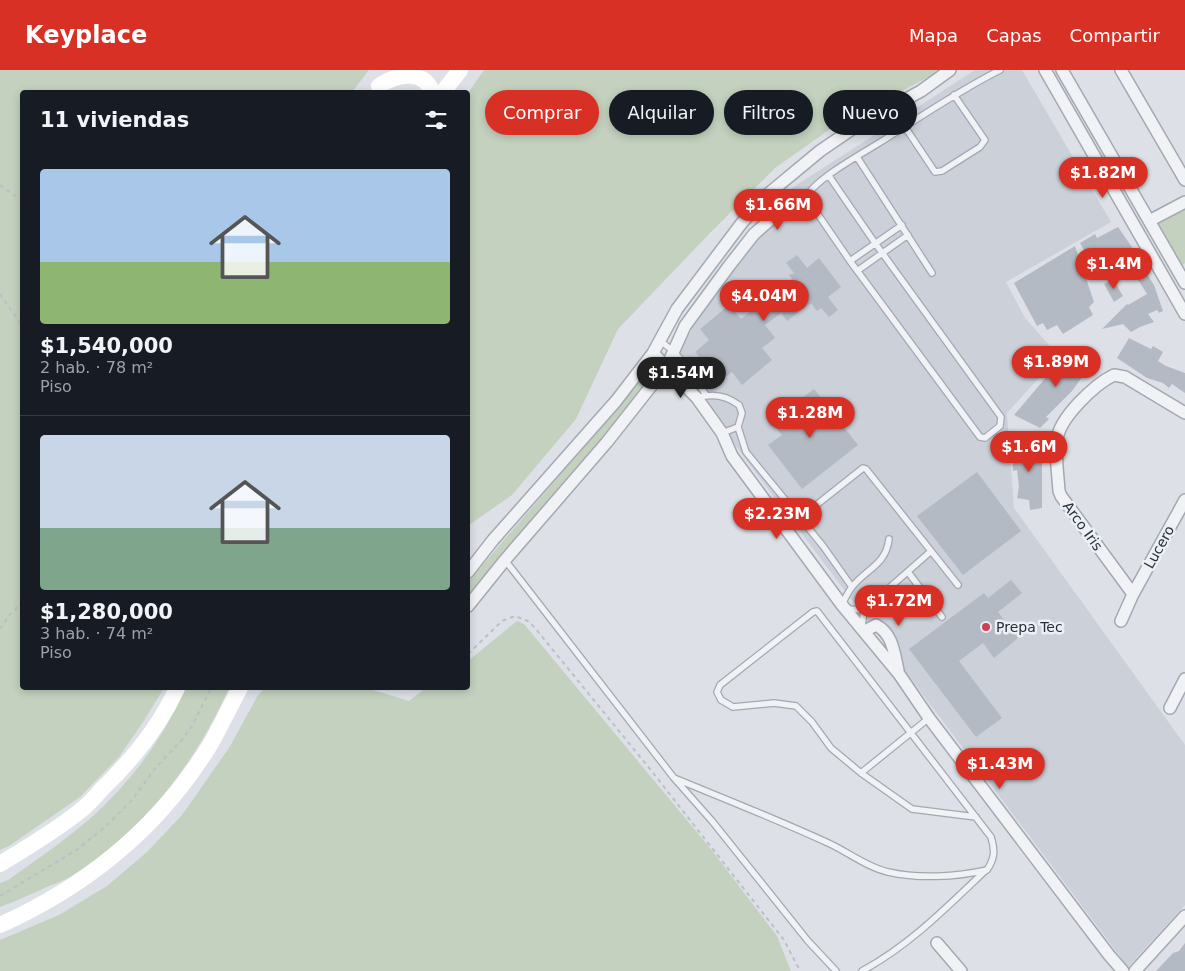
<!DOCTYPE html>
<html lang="es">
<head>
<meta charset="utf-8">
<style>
	:root { --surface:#171b24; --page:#242831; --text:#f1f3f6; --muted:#9ea1a6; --line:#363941; --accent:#d93025 }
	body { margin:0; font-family:"DejaVu Sans",sans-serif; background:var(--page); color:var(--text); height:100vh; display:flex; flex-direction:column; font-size:19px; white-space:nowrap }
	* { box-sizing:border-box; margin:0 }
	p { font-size:16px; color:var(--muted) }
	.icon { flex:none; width:28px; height:28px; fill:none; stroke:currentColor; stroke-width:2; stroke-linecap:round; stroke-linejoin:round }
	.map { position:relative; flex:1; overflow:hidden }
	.details { position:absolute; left:20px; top:20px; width:450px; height:600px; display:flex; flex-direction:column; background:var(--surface); border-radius:5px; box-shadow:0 2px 8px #0003 }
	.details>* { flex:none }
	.guide { position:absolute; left:485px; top:20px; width:475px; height:45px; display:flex; gap:10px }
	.price { position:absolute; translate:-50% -42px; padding:0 11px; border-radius:18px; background:var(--accent); color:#fff; font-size:16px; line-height:32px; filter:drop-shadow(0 1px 2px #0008) }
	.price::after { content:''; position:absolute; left:50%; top:30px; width:15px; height:11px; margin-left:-8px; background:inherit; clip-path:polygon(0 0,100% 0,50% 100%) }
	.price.current { background:#222; color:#fff }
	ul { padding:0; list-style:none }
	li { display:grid; align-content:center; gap:10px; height:265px; padding:0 20px }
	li+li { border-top:1px solid var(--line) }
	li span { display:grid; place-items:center; height:155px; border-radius:5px; color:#555 }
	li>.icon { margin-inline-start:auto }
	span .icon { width:90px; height:90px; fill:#fffc; stroke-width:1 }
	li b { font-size:21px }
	h2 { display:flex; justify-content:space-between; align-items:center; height:60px; padding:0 20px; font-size:21px }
	.tag { padding:0 18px; border-radius:22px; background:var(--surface); box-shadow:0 2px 8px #0003; font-size:18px; line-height:45px }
	.tag.current { background:var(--accent); color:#fff }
	header { display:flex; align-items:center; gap:30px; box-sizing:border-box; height:70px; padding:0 25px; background:var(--accent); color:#fff }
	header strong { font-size:24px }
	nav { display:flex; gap:28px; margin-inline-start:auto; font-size:18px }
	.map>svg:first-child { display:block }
</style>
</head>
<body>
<header>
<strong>Keyplace</strong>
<nav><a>Mapa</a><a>Capas</a><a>Compartir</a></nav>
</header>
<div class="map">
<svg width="1185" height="901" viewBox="0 0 1185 901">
	<rect width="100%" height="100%" fill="#dde1e7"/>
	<path fill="#cbd0d9" d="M975,0H1022L1111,152L1006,212L1025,248L1049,275L1056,289L1007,343L1014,438L1185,675V835L1128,897L674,294L697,249L786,122Z"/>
	<path fill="#c3d1be" d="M0,0H369L352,22H22V618H164L143,652L119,687L80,727L9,776L0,780Z
		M484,0H942L833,57L775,98L710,163L618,259L576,349L512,425L469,455L468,463V23Z
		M1185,134V193L1181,196L1152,150Z
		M652,293L658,298L643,320L571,406L468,525V512L639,313Z
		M517,551L524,554L710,778L777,866L791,901H0V870L59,845L107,816L147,782L182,745L229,678L258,625L265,618H366L409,631L426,618H468V591Z
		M186,618H229C196,692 143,762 73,805C66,810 57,813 49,816C33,823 16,831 0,837V813L8,810C36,790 66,770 93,746C133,710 164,666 186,618Z"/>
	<path fill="#b4bac4" d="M1118,157L1134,180L1132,181L1154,215L1163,241L1159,243L1157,240L1148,244L1154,252L1140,257L1131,262L1123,254L1102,259L1127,234L1128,235L1147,224L1123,186L1116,191L1109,178L1090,191L1080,173L1095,164L1097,168Z
		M1075,176L1094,232L1089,237L1093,245L1063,264L1057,255L1047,260L1043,253L1037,256L1014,213Z
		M797,185L807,198L819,188L832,205L841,217L828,227L838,240L829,247L821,238L817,241L811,233L787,251L781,243L765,255L775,268L762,278L772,290L742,315L732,302L720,311L695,282L709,270L700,259L729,235L741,249L763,231L766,233L784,219L783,217L792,209L789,205L794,203L786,193Z
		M1113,209L1123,226L1114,232L1104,214Z
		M1129,268L1151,279L1153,276L1163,282L1158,291L1166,296L1185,303V323L1172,314L1169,318L1163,313L1147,308L1117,288Z
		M1082,276L1100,293L1092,302L1088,299L1072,321L1046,347L1049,349L1040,358L1014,345L1059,292L1063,295Z
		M814,319L858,375L802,419L768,375L782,365L771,352Z
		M1020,371L1041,374L1042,392V438L1030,440L1029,430L1017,428L1019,416L1017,400L1013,401L1012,387L1015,376H1020Z
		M977,402L1021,461L963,505L917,446Z
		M1011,510L1022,523L998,542L1018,568L994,588L983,573L959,591L1002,648L976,667L909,579L984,523L988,528Z
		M1185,873V901H1156L1173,883L1179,881Z"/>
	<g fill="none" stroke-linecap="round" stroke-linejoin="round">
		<g stroke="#a3a8b1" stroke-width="8">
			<path id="lane" d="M905,57L935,102L942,101L980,77L985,70L954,25
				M857,87L932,203
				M829,106L875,173L1001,347L1000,356L985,368L980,367L850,191L806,127C816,109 861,84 879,73C919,48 958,21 1000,0
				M850,191L902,155
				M857,201L908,165
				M660,271C681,285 692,304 706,325
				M697,328C712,323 727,326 739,335L742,343L738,357L722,363
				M738,357L746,382L823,476L852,517
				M800,448L863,398L866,399L958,515
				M505,490L674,708L712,751L808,871L836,901
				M908,502L942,547
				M842,534C845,529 848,522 852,517C866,499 886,495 889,469
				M847,539L864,540
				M862,557L864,540L930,482
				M861,703L929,648
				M674,708C725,729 776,749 826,772C847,781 866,797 888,802C919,809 956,807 987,800C995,788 995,780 991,767L817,541L813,542L720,615L717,622L721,630L733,637L774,633L796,636L812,652L831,678L861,703L912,739L976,747
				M862,901C910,875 947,837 986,800"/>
		</g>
		<g stroke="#a3a8b1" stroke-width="14">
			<path id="street" d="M1045,0L1185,244
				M1062,0L1185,213
				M1121,0L1185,110
				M1149,151L1185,132
				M653,283L697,328L722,363L732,386L842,535L899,604L929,648L1109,885L1123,901
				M468,502L493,470L616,331L653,283L677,239L741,154L762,129L820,81L855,57L921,21L950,0
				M1133,524L1061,426L1059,421C1058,405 1055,386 1057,370C1059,348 1095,314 1114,305L1125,307L1185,343
				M468,536L505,490L607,372L667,296L685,256L729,196L754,164L785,137
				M1121,551L1133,524L1185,430
				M865,561L876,555C893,564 894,583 898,600
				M1170,638L1185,609
				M937,873L961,901
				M1135,901L1185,846"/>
		</g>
		<path stroke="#bcbfc5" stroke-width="2" stroke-dasharray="4 4" stroke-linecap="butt" d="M0,115L22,131
			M0,224L22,256
			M0,559L9,546L22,532
			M468,584L502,551L515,546L528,551L535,558L650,699L784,870L800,901
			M0,826L78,779L105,757L132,730L156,697L181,671L192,656L211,618"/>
		<use href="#lane" stroke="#f0f2f5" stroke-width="5.5"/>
		<use href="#street" stroke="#f0f2f5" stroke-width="11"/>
		<path stroke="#fff" stroke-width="16" d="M379,16C398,3 425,0 432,22
			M443,22L460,0
			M0,794C28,777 55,761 80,741C88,735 95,727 102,719C132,690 160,656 177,618
			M0,855C87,816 160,756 210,675C221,656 230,636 240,618"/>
	</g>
	<circle fill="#cd4155" stroke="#ecf0f5" stroke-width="2" cx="986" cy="557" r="5"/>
	<g text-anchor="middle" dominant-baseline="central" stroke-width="5" stroke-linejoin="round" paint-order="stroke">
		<g font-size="14" fill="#272f3d" stroke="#ecf0f5">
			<text transform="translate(1083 456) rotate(54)">Arco Iris</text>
			<text transform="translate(1159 477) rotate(-61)">Lucero</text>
		</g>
		<g font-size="14" fill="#272f3d" stroke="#ecf0f5" text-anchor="start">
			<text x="996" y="557">Prepa Tec</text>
		</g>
	</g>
</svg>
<b class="price" style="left:1103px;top:129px">$1.82M</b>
<b class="price" style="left:778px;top:161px">$1.66M</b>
<b class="price" style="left:1114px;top:220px">$1.4M</b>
<b class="price" style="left:764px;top:252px">$4.04M</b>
<b class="price" style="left:1056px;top:318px">$1.89M</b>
<b class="price current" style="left:681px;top:329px">$1.54M</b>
<b class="price" style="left:810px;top:369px">$1.28M</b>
<b class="price" style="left:1029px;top:403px">$1.6M</b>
<b class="price" style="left:777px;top:470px">$2.23M</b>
<b class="price" style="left:899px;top:557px">$1.72M</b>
<b class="price" style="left:1000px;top:720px">$1.43M</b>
<div class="guide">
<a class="tag current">Comprar</a>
<a class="tag">Alquilar</a>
<a class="tag">Filtros</a>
<a class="tag">Nuevo</a>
</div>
<section class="details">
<h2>11 viviendas<svg class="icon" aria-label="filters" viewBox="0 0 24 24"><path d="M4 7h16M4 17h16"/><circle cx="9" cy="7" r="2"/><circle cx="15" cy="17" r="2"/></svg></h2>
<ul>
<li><span style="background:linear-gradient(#a9c7e8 60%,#8fb573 0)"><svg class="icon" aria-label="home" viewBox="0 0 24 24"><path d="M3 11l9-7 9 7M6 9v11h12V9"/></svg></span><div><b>$1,540,000</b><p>2 hab. · 78 m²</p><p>Piso</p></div></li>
<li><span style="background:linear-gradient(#c9d6e8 60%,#7fa58c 0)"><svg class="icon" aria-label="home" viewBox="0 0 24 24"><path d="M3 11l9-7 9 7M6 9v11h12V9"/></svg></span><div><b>$1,280,000</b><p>3 hab. · 74 m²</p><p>Piso</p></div></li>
</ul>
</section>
</div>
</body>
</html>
